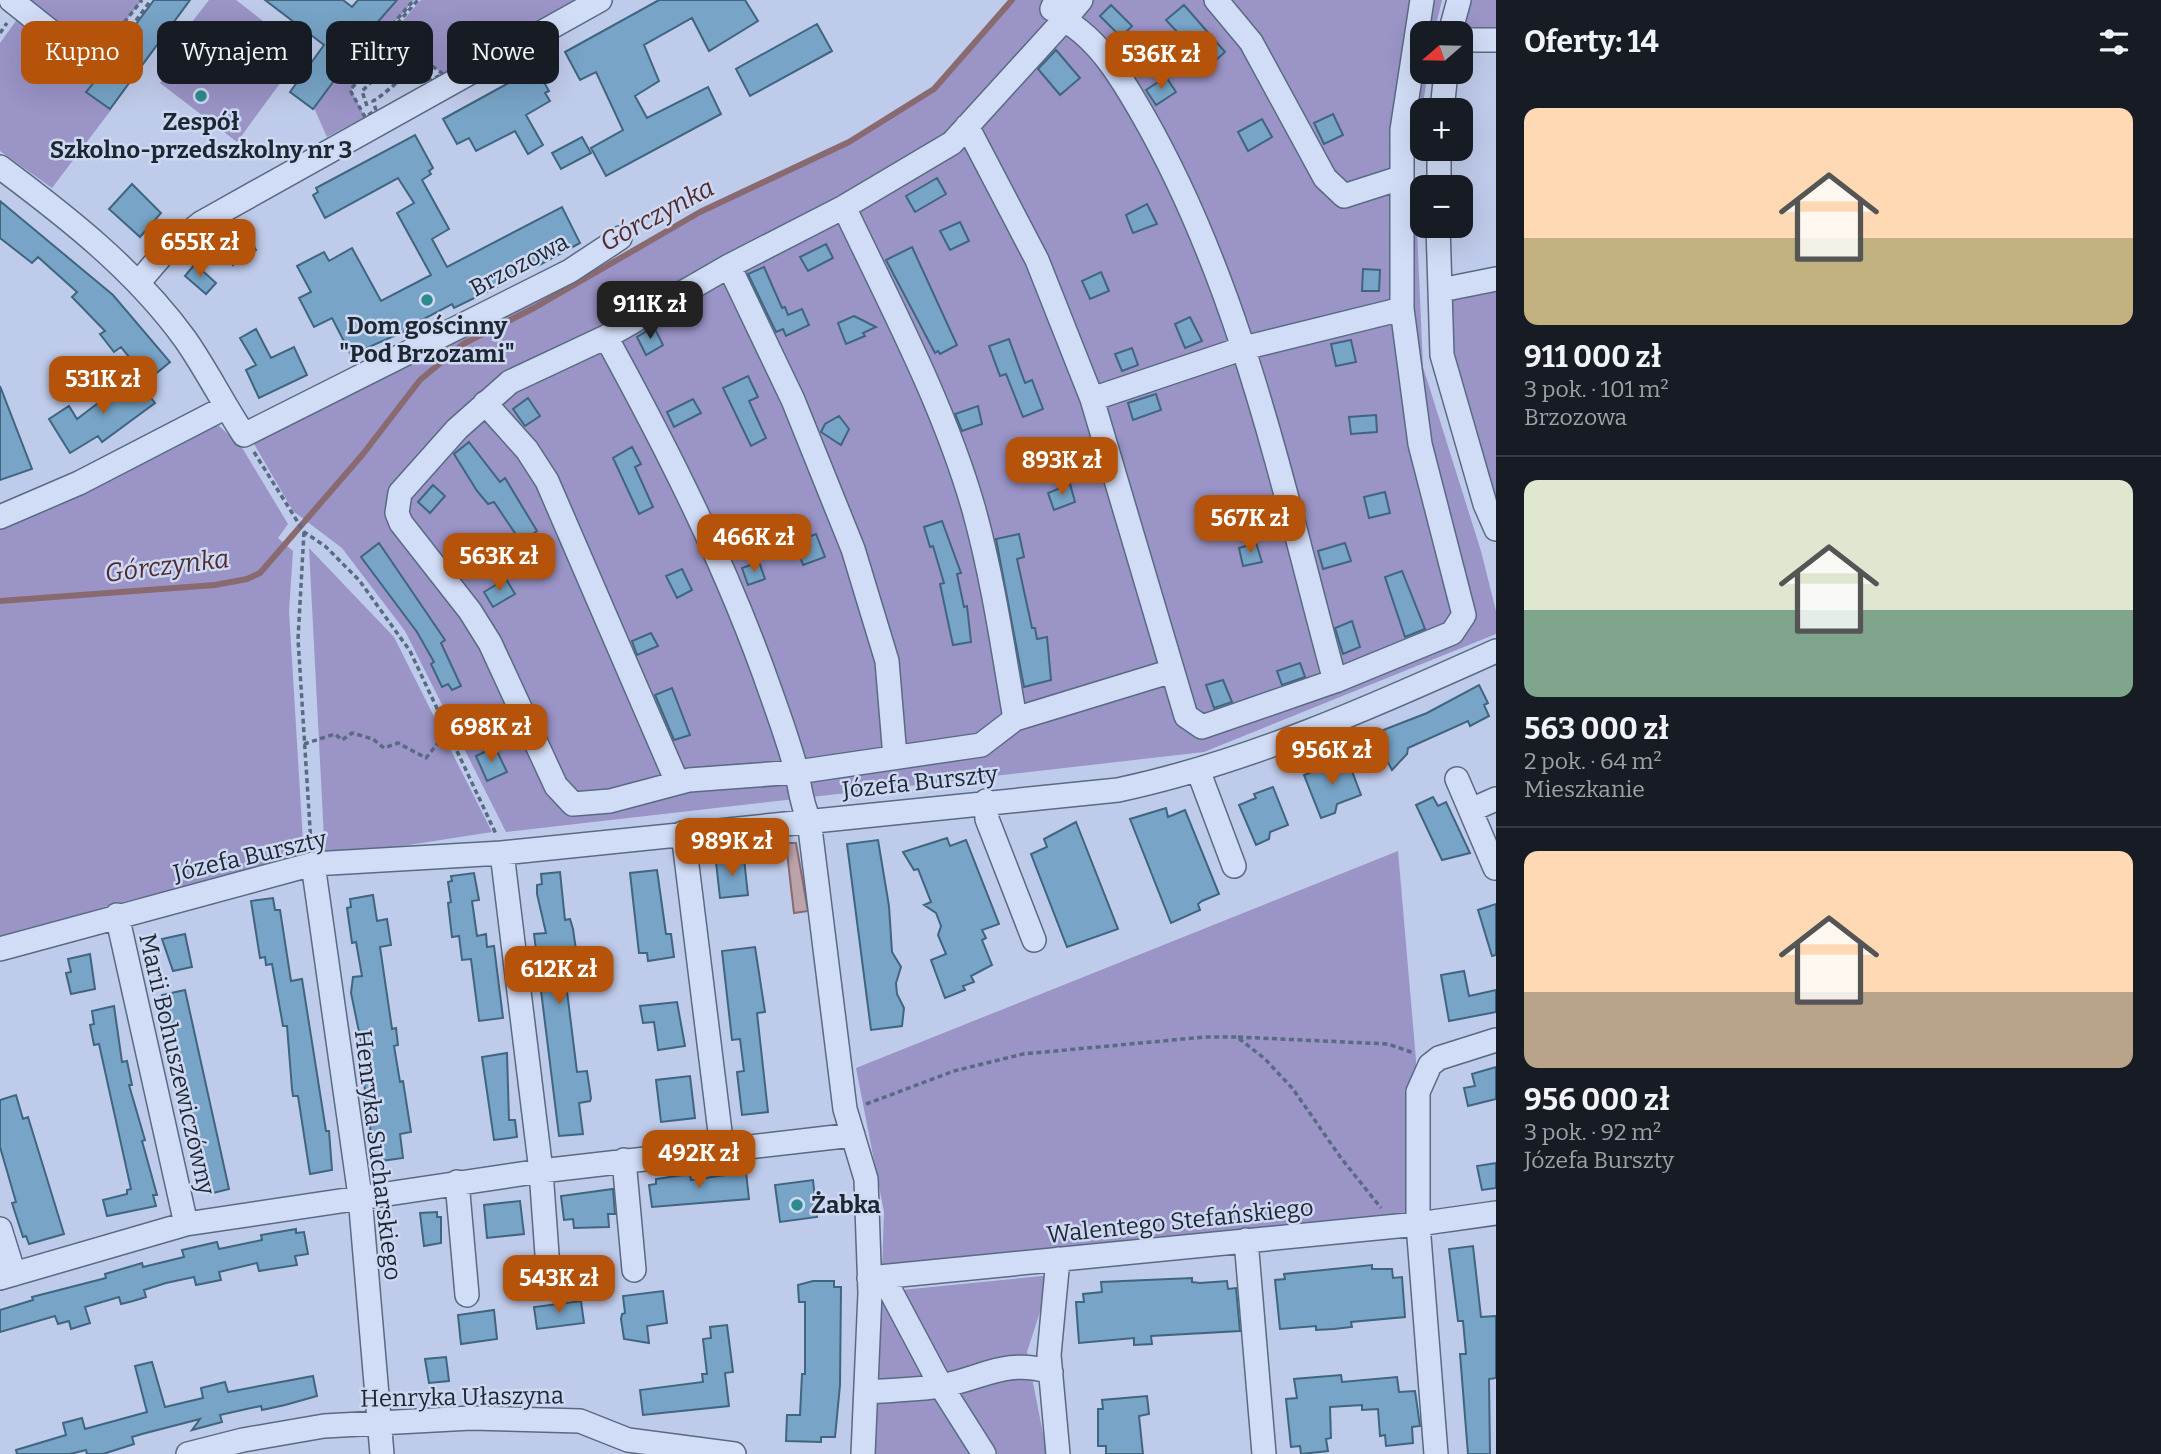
<!DOCTYPE html>
<html lang="pl">
<head>
<meta charset="utf-8">
<style>
	:root { --surface:#171b24; --page:#20242c; --text:#f1f3f6; --muted:#9ea1a6; --line:#363941; --accent:#b45309 }
	body { margin:0; font-family:Bitter,serif; background:var(--page); color:var(--text); height:100vh; display:flex; flex-direction:column; font-size:26px; white-space:nowrap }
	* { box-sizing:border-box; margin:0 }
	p { font-size:23px; color:var(--muted) }
	.icon { flex:none; width:38px; height:38px; fill:none; stroke:currentColor; stroke-width:2; stroke-linecap:round; stroke-linejoin:round }
	.map { position:relative; flex:1; overflow:hidden }
	.side { display:flex; flex-direction:column; background:var(--surface); width:665px }
	.side>* { flex:none }
	.hud { position:absolute; left:21px; top:21px; width:665px; height:63px; display:flex; gap:14px }
	.needle { width:46px; rotate:250deg }
	.tools { position:absolute; left:1410px; top:21px; display:grid; gap:14px }
	.tools a { display:grid; place-items:center; width:63px; height:63px; border-radius:14px; background:var(--surface); box-shadow:0 7px 28px #0002; font-size:35px }
	.price { position:absolute; translate:-50% -60px; padding:0 16px; border-radius:14px; background:var(--accent); color:#fff; font-size:23px; line-height:46px; filter:drop-shadow(0 2px 4px #0008) }
	.price::after { content:''; position:absolute; left:50%; top:42px; width:21px; height:16px; margin-left:-10px; background:inherit; clip-path:polygon(0 0,100% 0,50% 100%) }
	.price.active { background:#222; color:#fff }
	ul { padding:0; list-style:none }
	li { display:grid; align-content:center; gap:14px; height:371px; padding:0 28px }
	li+li { border-top:2px solid var(--line) }
	li span { display:grid; place-items:center; height:217px; border-radius:14px; color:#555 }
	li>.icon { margin-inline-start:auto }
	span .icon { width:126px; height:126px; fill:#fffc; stroke-width:1 }
	li b { font-size:30px }
	h2 { display:flex; justify-content:space-between; align-items:center; height:84px; padding:0 28px; font-size:30px }
	.tag { padding:0 24px; border-radius:14px; background:var(--surface); box-shadow:0 7px 28px #0002; font-size:24px; line-height:63px }
	.tag.active { background:var(--accent); color:#fff }
	main { display:flex; flex:1; min-height:0 }
	.map>svg:first-child { display:block }
</style>
</head>
<body>
<main>
<div class="map">
<svg width="1496" height="1454" viewBox="0 0 1496 1454">
	<rect width="100%" height="100%" fill="#bfcbea"/>
	<path fill="#9a94c7" d="M26,0H142L105,48L93,53Z
		M209,0H236L303,52L237,142L160,83L168,70L161,62Z
		M397,0H414L382,37L369,33Z
		M421,0H574L443,74L390,35Z
		M1012,0H1442L1434,33H1423V72H1428L1414,161L1423,367L1481,551L1496,611V634L1204,752L506,832L405,631L342,548L293,511L253,442L570,279L602,269L700,212L849,142L934,89Z
		M1462,0H1496V34L1463,28Z
		M21,14L95,80L86,92L111,110L52,188L0,151V43Z
		M348,62L362,77L351,90L365,117L327,137L314,108Z
		M1496,270V500L1451,361L1452,278Z
		M216,423L241,446L288,524L278,538L293,551L289,611L304,858L114,904L0,941V526Z
		M309,548L394,637L492,832L325,858Z
		M1398,851L1416,1060V1170L1430,1214L882,1268L884,1212L856,1068Z
		M1052,1275L1027,1352L1047,1454H875L881,1292Z"/>
	<path fill="#bca2a9" stroke="#896a71" stroke-width="2" d="M790,843H796L808,911L794,913L786,844Z"/>
	<g fill="none" stroke-linecap="round" stroke-linejoin="round">
		<path stroke="#896a71" stroke-width="6" d="M0,601L215,585L247,579L260,573L363,454L420,380L463,344L534,308L700,212L849,142L934,89L1012,0"/>
	</g>
	<path fill="#77a4c7" stroke="#40657f" stroke-width="2" d="M154,0H190L110,109L86,92L96,80L105,74L107,63Z
		M265,0H343L352,7L358,0H397L369,32L377,39L355,69L348,62L313,109L290,92L324,45Z
		M659,0H745L758,21L709,51L692,18L644,45L659,81L635,96L647,118L708,87L721,114L606,176L591,148L623,130L596,72L580,80L565,52Z
		M1111,5L1132,26L1121,37L1100,16Z
		M1184,5L1225,52L1209,66L1166,20Z
		M817,24L832,51L750,96L736,69Z
		M1056,50L1080,78L1060,95L1038,69Z
		M536,68L549,91L545,93L550,101L526,115L543,145L528,154L515,131L476,151L469,138L457,144L443,119Z
		M1166,77L1176,92L1156,105L1146,90Z
		M1333,114L1343,135L1324,144L1314,123Z
		M1262,119L1272,137L1248,151L1238,132Z
		M415,135L433,168L429,171L431,174L422,180L449,229L432,239L447,267L562,207L580,243L536,267L534,263L501,280L503,284L454,308L452,304L418,322L419,325L351,355L332,318L314,327L299,298L311,292L297,266L324,252L329,261L352,248L381,301L431,275L397,213L414,203L398,178L325,218L313,195L318,192L316,188Z
		M582,137L591,153L561,169L552,153Z
		M937,178L946,194L915,212L906,196Z
		M132,184L161,213L140,237L109,209Z
		M0,201L113,295L170,362L148,380L121,347L114,352L100,334L105,331L72,297L77,292L38,257L32,263L0,238Z
		M1147,204L1157,224L1133,233L1126,215Z
		M960,222L969,241L950,250L940,231Z
		M243,228L256,250L233,265L219,244Z
		M826,244L833,258L808,271L800,257Z
		M912,247L957,345L940,354L938,351L935,353L886,260Z
		M195,264L216,283L206,294L185,276Z
		M764,267L782,308L785,307L788,315L802,309L809,325L786,336L783,329L776,332L748,274Z
		M1363,269L1380,270L1379,291H1362Z
		M1101,272L1109,291L1090,299L1082,281Z
		M854,316L876,327L863,333L865,336L846,344L838,323Z
		M1190,317L1202,341L1185,348L1175,324Z
		M654,327L663,345L646,355L637,337Z
		M256,329L271,358L294,347L307,375L259,398L246,370L256,365L240,338Z
		M1009,339L1025,383L1032,380L1043,409L1023,417L1006,374L1000,376L989,346Z
		M1351,340L1356,362L1336,366L1331,344Z
		M1132,348L1138,365L1122,371L1115,354Z
		M748,376L758,397L749,401L766,438L751,446L723,388Z
		M130,379H136L155,403L102,442L98,436L70,453L49,419L69,406L77,419Z
		M0,386L32,469L0,480Z
		M1156,394L1161,410L1133,420L1128,403Z
		M528,398L540,416L525,426L513,409Z
		M693,399L701,413L674,427L667,412Z
		M978,406L982,424L962,431L955,414Z
		M1376,415L1377,432L1351,434L1349,417Z
		M839,416L849,429L841,445L821,432L825,424Z
		M469,442L500,482L505,478L537,531L521,542L494,502L488,504L477,491L454,454Z
		M632,447L641,464L635,467L653,507L639,514L613,458Z
		M1070,484L1075,502L1054,510L1048,493Z
		M433,485L445,496L430,513L418,502Z
		M1385,492L1390,513L1369,518L1364,497Z
		M942,521L961,573L957,574L964,607L967,606L971,642L953,645L940,584L944,583L933,546L930,547L924,527Z
		M816,534L825,557L803,565L795,542Z
		M1019,534L1024,557L1017,559L1032,628H1035L1037,639L1047,637L1051,680L1024,687L996,539Z
		M379,543L445,640L441,643L461,686L452,690L448,684L442,687L431,664L434,662L417,632L361,557Z
		M1256,543L1262,562L1243,566L1239,548Z
		M1345,543L1351,561L1323,569L1318,551Z
		M759,562L765,579L748,585L742,568Z
		M682,569L692,590L677,598L666,576Z
		M1402,571L1425,629L1405,637L1385,577Z
		M506,579L515,594L493,607L484,592Z
		M1352,621L1360,647L1343,654L1335,628Z
		M651,633L658,646L637,655L632,641Z
		M1300,663L1305,677L1282,685L1277,671Z
		M1223,680L1232,702L1214,708L1206,685Z
		M1479,685L1488,703L1484,705L1489,716L1470,726L1468,721L1408,748L1407,754L1392,770L1373,734L1427,713Z
		M672,688L690,735L674,740L655,695Z
		M495,747L507,772L487,781L476,756Z
		M1347,758L1361,795L1337,804L1335,813L1321,818L1304,775Z
		M1273,787L1288,825L1270,832L1269,839L1256,845L1239,805L1256,798L1254,794Z
		M1433,797L1438,806L1446,802L1470,853L1442,860L1416,805Z
		M1166,808L1168,817L1185,810L1219,894L1202,901L1198,904L1200,910L1171,923L1130,819Z
		M1076,822L1118,929L1067,947L1031,854L1047,847L1044,839Z
		M947,838L950,846L966,840L999,924L982,930L986,938L982,940L992,965L971,976L974,982L963,986L965,990L945,998L931,960L946,954L938,935L941,926L936,913L924,905L931,902L918,869L914,870L903,852Z
		M878,840L889,906L892,952L901,967L896,983L897,994L904,1008L902,1026L871,1030L847,844Z
		M744,859L748,895L720,898L716,862Z
		M657,870L666,934H671L674,957L648,961L647,953H639L630,873Z
		M560,872L565,920L570,919L573,929L577,957L563,959L577,1072L587,1071L591,1098L590,1101L579,1103L583,1134L559,1136L534,934L546,933L537,894V885L542,884L541,874Z
		M474,873L479,900L472,901L477,936L486,934L487,947L494,946L503,1018L479,1021L471,959L462,960L459,936L452,937L448,903L451,902L448,882L452,881L451,876Z
		M373,895L377,921L387,919L391,945L380,947L392,1029L396,1028L398,1045L394,1046L400,1082L403,1081L411,1132L400,1134L403,1158L381,1161L380,1154L376,1155L370,1128L364,1083L369,1080L351,993L353,977L362,976L356,942L352,943L347,908L351,907L350,899Z
		M273,898L275,910H280L291,981L302,979L326,1131H329L332,1170L310,1174L298,1096H293L292,1089L287,1026H283L272,964L266,965L265,957L260,958L251,901Z
		M1496,904V955L1492,956L1478,910Z
		M185,934L192,967L173,971L162,939Z
		M755,947L765,1012L757,1013L768,1112L742,1115L737,1072L744,1071L740,1039L732,1040L722,951Z
		M90,954L95,989L71,994L66,973L71,972L68,959Z
		M1464,971L1469,996L1496,990V1012L1449,1021L1441,975Z
		M185,990L229,1189L209,1194L207,1184L204,1185L183,1074H180L174,1051H177L170,1018L167,1019L162,995Z
		M677,1002L685,1046L658,1050L654,1022L643,1023L640,1006Z
		M114,1006L122,1062L127,1061L132,1085H129L145,1140L142,1141L157,1195H153L156,1206L107,1216L103,1200L127,1194V1190L131,1189L99,1044L94,1045L90,1025L94,1024L92,1011Z
		M507,1053L509,1120H515L517,1137L494,1140L482,1057Z
		M1496,1067V1099L1468,1106L1464,1088L1475,1086L1472,1074Z
		M690,1076L695,1118L661,1122L656,1080Z
		M16,1095L23,1119L28,1117L64,1234L29,1244L26,1236L23,1237L12,1203L16,1202L0,1147V1100Z
		M1496,1163V1188L1482,1190L1477,1166Z
		M746,1172L749,1199L652,1207L649,1185L656,1184V1179L690,1174L691,1180Z
		M813,1180L817,1217L780,1222L775,1185Z
		M613,1189L615,1214H608L609,1227L574,1228L573,1219L564,1220L561,1196Z
		M520,1201L524,1234L487,1238L484,1205Z
		M437,1212V1217H441V1243L424,1246L420,1213Z
		M296,1229V1233L304,1232L308,1254L295,1256L297,1265L259,1271L257,1263L219,1272L221,1280L196,1285L194,1277L166,1283L144,1290L146,1297L133,1301L121,1304L119,1297L85,1307L90,1323L71,1329L69,1321L58,1324L55,1316L0,1332V1310L33,1300L32,1297L106,1278L105,1274L142,1263L143,1267L184,1257L182,1250L217,1242L219,1249L262,1240L261,1235Z
		M1473,1246L1481,1317L1496,1316V1378L1489,1379L1490,1454H1468L1460,1354H1466L1463,1321H1458L1449,1249Z
		M1372,1265V1269H1392L1393,1278L1402,1277L1405,1317L1351,1322L1352,1327L1334,1329L1316,1330V1326L1280,1329L1275,1280L1285,1279L1284,1274Z
		M1192,1278V1282L1200,1283L1227,1281L1228,1289L1236,1288L1240,1331L1151,1336L1152,1344L1134,1345V1338L1079,1343L1076,1302H1084L1083,1294L1102,1292L1101,1282Z
		M813,1281H834V1287H841L840,1385L835,1437H821V1442L786,1441L787,1415H800L802,1374H805V1302H799L798,1285Z
		M663,1291L667,1323L647,1326L649,1343L624,1339L621,1319L622,1314L625,1313L623,1296Z
		M581,1301L584,1323L537,1329L534,1307Z
		M494,1310L497,1339L461,1344L458,1315Z
		M727,1325L733,1372L725,1373L729,1406L643,1415L640,1390L703,1382L702,1374H707L703,1339L711,1338L710,1327Z
		M446,1357L449,1381L429,1383L425,1359Z
		M152,1362L165,1407L203,1398L201,1388L225,1382L228,1392L313,1376L317,1396L285,1405L262,1410L261,1406L251,1408L220,1415L222,1422L192,1430L200,1419L142,1434L132,1437L134,1444L103,1454H87L86,1450L70,1454H17L16,1450L66,1435L63,1423L82,1418L85,1429L147,1412L135,1366Z
		M1341,1375L1342,1382L1397,1377L1399,1392L1415,1391L1420,1426L1412,1427L1413,1443L1386,1446L1385,1435L1380,1436L1378,1409L1362,1410V1405L1330,1407L1331,1438L1326,1439L1328,1451L1301,1454L1300,1446L1291,1447L1286,1399L1297,1398L1294,1379Z
		M1147,1396L1149,1414L1139,1416L1143,1454H1106V1446H1098V1409H1103L1102,1400Z"/>
	<g fill="none" stroke-linecap="round" stroke-linejoin="round">
		<g stroke="#586b82" stroke-width="26">
			<path id="minor" d="M11,0L94,66
				M1216,0L1251,42L1325,178L1344,196L1400,178
				M1052,9L1056,0
				M1064,20L1081,0
				M1450,33L1459,0
				M1461,40H1496
				M1442,110L1446,72
				M967,126L1037,260L1092,399
				M0,167C67,217 135,270 185,339C206,369 223,403 244,435L570,271L620,238
				M1439,187V149
				M844,207C891,306 944,405 974,510C993,579 1003,649 1015,719
				M1438,226L1442,355L1485,504L1496,529
				M729,266L793,400L853,549L887,661L895,757
				M138,283L162,255L201,223L600,0
				M1441,290L1496,279
				M1402,309L1244,348L1092,399L1186,716L1202,727L1335,681L1452,633L1464,615L1420,444L1402,309V130L1422,0
				M606,337C669,452 728,569 771,693C780,718 789,744 796,769C800,787 801,803 809,820L845,1109L866,1179L870,1293L863,1454
				M485,403L527,450L547,481L677,782
				M0,517L79,483L226,407
				M1172,671L1015,719L981,745L797,772L689,780L610,801L573,804L556,786L490,643L470,611L401,523L397,513L400,493L457,429L510,382L606,337L729,266L844,207L952,143L1064,20C1100,40 1124,82 1144,117C1243,291 1283,490 1335,681
				M1198,770L1234,866
				M1457,779L1495,868
				M986,801L987,819L1034,940
				M1471,810L1496,799
				M683,833L722,1148
				M502,853L541,1171L549,1282
				M313,864L360,1196L382,1454
				M117,915L186,1224
				M0,949L313,864L502,853L1118,790C1249,762 1374,706 1496,651
				M624,1160L634,1270
				M457,1182L467,1295
				M0,1229L14,1274
				M1246,1240L1264,1454
				M0,1278L186,1224L541,1171L853,1135
				M869,1278L1418,1224L1496,1213
				M869,1278L889,1288L941,1386L984,1454
				M866,1392C890,1390 917,1390 941,1386C983,1378 1006,1358 1051,1372
				M188,1454L243,1440L324,1426L471,1418L580,1421L628,1440L734,1454
				M1058,1454L1049,1355L1058,1259
				M1436,1454L1418,1224V1092L1430,1065L1439,1058L1496,1040"/>
		</g>
		<path stroke="#586b82" stroke-width="3.5" stroke-dasharray="5 3.5" stroke-linecap="butt" d="M392,25L414,0
			M0,33L7,23
			M390,35L394,37L389,42L415,63L420,57L443,74L427,82L411,73C396,81 387,93 373,101L376,110L365,117L350,90L362,77L355,69L377,39L382,42Z
			M386,36L418,0
			M386,42L397,57
			M103,49L142,0
			M111,55L151,0
			M367,106L362,91L397,57L424,75
			M254,452L304,532L325,546L359,580L410,651L496,834
			M304,532L298,639L311,844
			M304,744L335,734L342,740L352,733L373,739L384,748L398,743L426,758L449,729
			M1238,1037L1388,1044L1414,1053
			M866,1104L954,1071L1023,1054L1205,1037H1237L1265,1059L1293,1089L1341,1158L1381,1208"/>
		<use href="#minor" stroke="#d1dcf6" stroke-width="23"/>
	</g>
	<g fill="#2c8c8d" stroke="#ced8f2" stroke-width="2.5">
		<circle cx="201" cy="96" r="7"/>
		<circle cx="427" cy="300" r="7"/>
		<circle cx="797" cy="1205" r="7"/>
	</g>
	<g text-anchor="middle" dominant-baseline="central" stroke-width="5" stroke-linejoin="round" paint-order="stroke">
		<g font-size="24" font-weight="bold" fill="#1c2732" stroke="#ced8f2">
			<text x="201" y="122">Zespół<tspan x="201" dy="28">Szkolno-przedszkolny nr 3</tspan></text>
			<text x="427" y="326">Dom gościnny<tspan x="427" dy="28">"Pod Brzozami"</tspan></text>
			<text x="811" y="1205" text-anchor="start">Żabka</text>
		</g>
		<g font-size="24" fill="#1c2732" stroke="#ced8f2">
			<text transform="translate(519 265) rotate(-28)">Brzozowa</text>
			<text transform="translate(920 782) rotate(-6)">Józefa Burszty</text>
			<text transform="translate(250 856) rotate(-13)">Józefa Burszty</text>
			<text transform="translate(177 1064) rotate(77)">Marii Bohuszewiczówny</text>
			<text transform="translate(378 1155) rotate(83)">Henryka Sucharskiego</text>
			<text transform="translate(1180 1221) rotate(-6)">Walentego Stefańskiego</text>
			<text transform="translate(462 1397) rotate(-1)">Henryka Ułaszyna</text>
		</g>
		<g font-size="26" font-style="italic" fill="#512c2e" stroke="#ced8f2">
			<text transform="translate(657 215) rotate(-28)">Górczynka</text>
			<text transform="translate(167 566) rotate(-7)">Górczynka</text>
		</g>
	</g>
</svg>
<div class="tools">
<a><svg class="needle" viewBox="-14 -14 28 28"><path d="M0-13l5 13h-10z" fill="#e53935"/><path d="M0 13l5-13h-10z" fill="#9ea1a6"/></svg></a>
<a>+</a>
<a>−</a>
</div>
<b class="price" style="left:1161px;top:91px">536K zł</b>
<b class="price" style="left:200px;top:279px">655K zł</b>
<b class="price active" style="left:650px;top:341px">911K zł</b>
<b class="price" style="left:103px;top:416px">531K zł</b>
<b class="price" style="left:1062px;top:497px">893K zł</b>
<b class="price" style="left:1250px;top:555px">567K zł</b>
<b class="price" style="left:754px;top:574px">466K zł</b>
<b class="price" style="left:499px;top:593px">563K zł</b>
<b class="price" style="left:491px;top:764px">698K zł</b>
<b class="price" style="left:1332px;top:787px">956K zł</b>
<b class="price" style="left:732px;top:878px">989K zł</b>
<b class="price" style="left:559px;top:1006px">612K zł</b>
<b class="price" style="left:699px;top:1190px">492K zł</b>
<b class="price" style="left:559px;top:1315px">543K zł</b>
<div class="hud">
<a class="tag active">Kupno</a>
<a class="tag">Wynajem</a>
<a class="tag">Filtry</a>
<a class="tag">Nowe</a>
</div>
</div>
<section class="side">
<h2>Oferty: 14<svg class="icon" aria-label="filters" viewBox="0 0 24 24"><path d="M4 7h16M4 17h16"/><circle cx="9" cy="7" r="2"/><circle cx="15" cy="17" r="2"/></svg></h2>
<ul>
<li><span style="background:linear-gradient(#ffd9b3 60%,#c2b280 0)"><svg class="icon" aria-label="home" viewBox="0 0 24 24"><path d="M3 11l9-7 9 7M6 9v11h12V9"/></svg></span><div><b>911 000 zł</b><p>3 pok. · 101 m²</p><p>Brzozowa</p></div></li>
<li><span style="background:linear-gradient(#dfe7d0 60%,#7fa58c 0)"><svg class="icon" aria-label="home" viewBox="0 0 24 24"><path d="M3 11l9-7 9 7M6 9v11h12V9"/></svg></span><div><b>563 000 zł</b><p>2 pok. · 64 m²</p><p>Mieszkanie</p></div></li>
<li><span style="background:linear-gradient(#ffd9b3 65%,#b9a48a 0)"><svg class="icon" aria-label="home" viewBox="0 0 24 24"><path d="M3 11l9-7 9 7M6 9v11h12V9"/></svg></span><div><b>956 000 zł</b><p>3 pok. · 92 m²</p><p>Józefa Burszty</p></div></li>
</ul>
</section>
</main>
</body>
</html>
